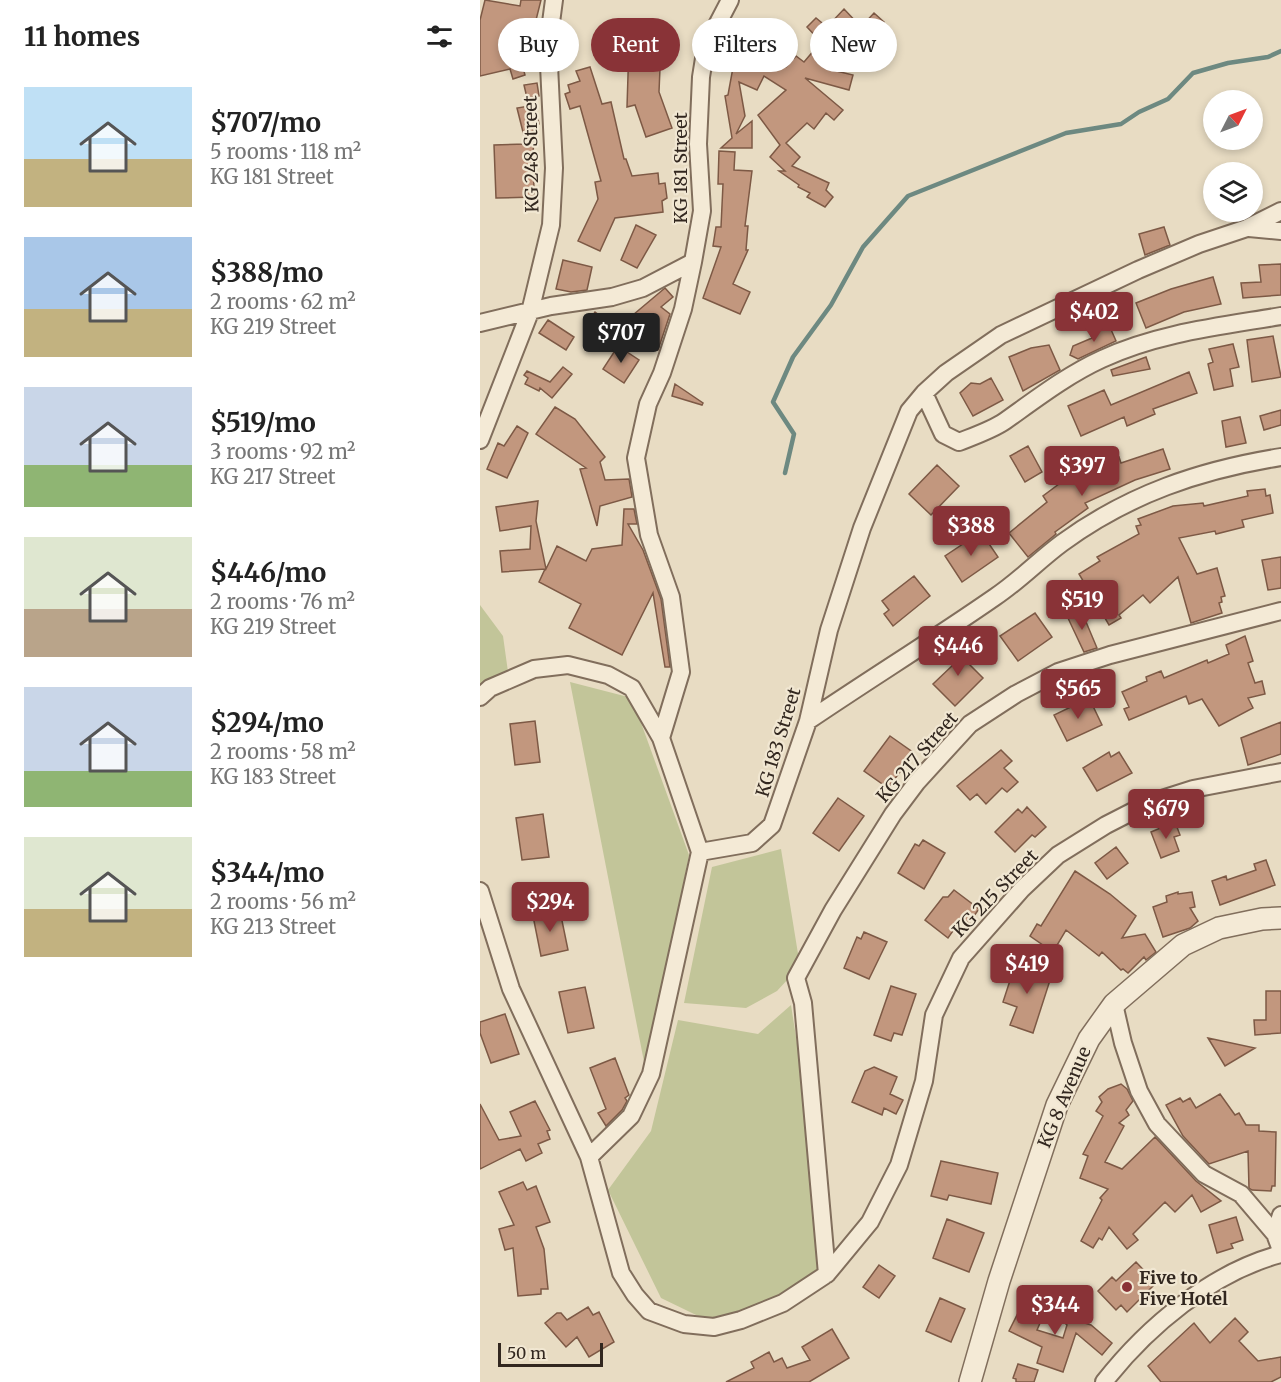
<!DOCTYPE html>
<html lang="en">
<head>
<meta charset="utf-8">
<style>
	:root { --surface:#fff; --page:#f2f2f2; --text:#222; --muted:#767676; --accent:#893337 }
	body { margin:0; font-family:Merriweather,serif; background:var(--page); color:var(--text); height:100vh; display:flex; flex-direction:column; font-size:22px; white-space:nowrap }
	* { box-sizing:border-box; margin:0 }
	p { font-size:20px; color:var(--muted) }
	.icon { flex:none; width:33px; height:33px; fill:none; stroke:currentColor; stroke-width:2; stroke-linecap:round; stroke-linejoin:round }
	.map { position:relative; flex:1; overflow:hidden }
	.details { display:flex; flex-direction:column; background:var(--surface); width:480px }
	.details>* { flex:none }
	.guide { position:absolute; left:18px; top:18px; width:570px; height:54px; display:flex; gap:12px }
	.needle { width:39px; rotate:48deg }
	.fabs { position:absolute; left:723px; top:90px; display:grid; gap:12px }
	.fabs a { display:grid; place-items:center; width:60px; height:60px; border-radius:50%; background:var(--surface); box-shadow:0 3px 9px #0003; font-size:30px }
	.scale { position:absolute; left:18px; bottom:15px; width:105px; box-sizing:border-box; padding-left:6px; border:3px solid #32271f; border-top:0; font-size:16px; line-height:21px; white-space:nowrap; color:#32271f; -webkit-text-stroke:4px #f1e7d2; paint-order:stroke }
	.price { position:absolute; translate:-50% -51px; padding:0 14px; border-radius:6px; background:var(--accent); color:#fff; font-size:20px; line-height:39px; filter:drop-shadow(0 2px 3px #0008) }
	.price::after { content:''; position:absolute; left:50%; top:36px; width:18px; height:14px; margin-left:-9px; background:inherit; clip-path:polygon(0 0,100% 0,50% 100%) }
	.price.selected { background:#222; color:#fff }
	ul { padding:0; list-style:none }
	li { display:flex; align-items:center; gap:18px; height:150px; padding:0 24px }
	li span { display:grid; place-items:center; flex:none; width:168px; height:120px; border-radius:0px; color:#555 }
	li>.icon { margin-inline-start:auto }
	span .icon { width:72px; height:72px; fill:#fffc; stroke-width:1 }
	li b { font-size:26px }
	h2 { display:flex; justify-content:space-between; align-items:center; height:72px; padding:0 24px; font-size:26px }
	.pill { padding:0 21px; border-radius:27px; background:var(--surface); box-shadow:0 3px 9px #0003; font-size:21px; line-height:54px }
	.pill.selected { background:var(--accent); color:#fff }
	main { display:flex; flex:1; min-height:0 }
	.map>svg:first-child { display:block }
</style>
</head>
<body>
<main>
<section class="details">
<h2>11 homes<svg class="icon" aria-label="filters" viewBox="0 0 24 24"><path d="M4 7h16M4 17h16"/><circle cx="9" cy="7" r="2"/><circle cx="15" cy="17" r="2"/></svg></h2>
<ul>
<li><span style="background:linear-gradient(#bfe0f5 60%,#c2b280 0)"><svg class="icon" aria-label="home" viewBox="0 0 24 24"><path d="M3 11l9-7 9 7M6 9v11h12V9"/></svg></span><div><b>$707/mo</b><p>5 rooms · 118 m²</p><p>KG 181 Street</p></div></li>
<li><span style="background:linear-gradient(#a9c7e8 60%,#c2b280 0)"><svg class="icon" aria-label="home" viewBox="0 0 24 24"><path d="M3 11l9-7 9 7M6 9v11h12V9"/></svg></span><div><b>$388/mo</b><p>2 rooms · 62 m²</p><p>KG 219 Street</p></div></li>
<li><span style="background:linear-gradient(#c9d6e8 65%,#8fb573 0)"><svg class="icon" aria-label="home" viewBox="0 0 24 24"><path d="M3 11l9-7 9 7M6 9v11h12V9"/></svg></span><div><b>$519/mo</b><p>3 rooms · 92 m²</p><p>KG 217 Street</p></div></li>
<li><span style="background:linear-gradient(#dfe7d0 60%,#b9a48a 0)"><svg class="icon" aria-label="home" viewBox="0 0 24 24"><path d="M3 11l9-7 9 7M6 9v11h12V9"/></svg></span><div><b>$446/mo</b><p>2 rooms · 76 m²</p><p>KG 219 Street</p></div></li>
<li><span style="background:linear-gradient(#c9d6e8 70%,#8fb573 0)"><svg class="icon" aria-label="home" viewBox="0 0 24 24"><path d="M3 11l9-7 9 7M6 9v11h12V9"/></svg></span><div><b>$294/mo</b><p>2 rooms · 58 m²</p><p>KG 183 Street</p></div></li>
<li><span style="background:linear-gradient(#dfe7d0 60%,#c2b280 0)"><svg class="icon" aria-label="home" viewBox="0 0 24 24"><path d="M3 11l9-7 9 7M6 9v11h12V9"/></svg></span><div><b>$344/mo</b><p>2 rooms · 56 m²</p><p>KG 213 Street</p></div></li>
</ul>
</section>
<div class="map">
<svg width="801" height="1382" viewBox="0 0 801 1382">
	<rect width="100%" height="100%" fill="#e8dcc3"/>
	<path fill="#c2c599" d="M0,605L23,636L28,672L0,685Z
		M90,682L152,698L209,855L166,1072Z
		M301,849L320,966L297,991L266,1008L204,1003L232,867Z
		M311,1005L352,1268L245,1329L181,1298L128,1190L171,1131L198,1020L278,1034Z"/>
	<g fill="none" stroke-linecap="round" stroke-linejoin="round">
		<path stroke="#6d8981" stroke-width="4.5" d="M305,473L314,434L293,402L313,357L351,305L383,247L428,196L586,133L641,124L659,112L688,99L713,73L748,63L788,57L801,51"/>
	</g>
	<path fill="#c2977e" stroke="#7d5945" stroke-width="1.5" d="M5,0L40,6L41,0H61L54,28L57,55L40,56L45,75L33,79L30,69L0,76V20Z
		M364,9L381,27L394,13L404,22L378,50L366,43L348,69L373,75L369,90L325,78L363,110L354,120L346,113L334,129L327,123L306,143L320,157L312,166L349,183L346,190L353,197L345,207L327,197L330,193L318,187L319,185L299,171H305L290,157L300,145L278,115L306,90L284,76L277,90L259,82L265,116L256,134L272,121V148H241L252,138L245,96L248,95L254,62L272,67L278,55L301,66L306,67L316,56L324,62L341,42L327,27L336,18L347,27Z
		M149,44L181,45L179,92L192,128L166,137L155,105L147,107Z
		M110,67L122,104L131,102L144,159H146L152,176L178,173L179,184L185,183L187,198L182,201L183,212L135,218L120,251L98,241L118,199L115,182L121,181L100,106L90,109L85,94L90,92L88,85L100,81L96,71Z
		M57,83L59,96L47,98L44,85Z
		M55,105L59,124L53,125L54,197L16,198L14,145L46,144L37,108Z
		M239,151L255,152L254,170L272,171L265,226H268L266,250H268L253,284L270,292L260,314L223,298L241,247L233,246L236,227H241L243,184H238Z
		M156,225L176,235L157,268L141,260Z
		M684,227L690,245L665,255L659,234Z
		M83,260L112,267L107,290L91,292L76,289Z
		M801,264V295L763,298L761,283L781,282L779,265Z
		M733,277L741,304L704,312L666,328L656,303L691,289Z
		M185,288L193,297L181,307L190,314L178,350H174L147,320Z
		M115,312L131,324L120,339L104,328Z
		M68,320L94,337L86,350L59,333Z
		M629,325L636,341L598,359L590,355L593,346L612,338L610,333Z
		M793,336L801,377L772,382L767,340Z
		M753,344L759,367L750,369L753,386L734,390L728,364L733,362L729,349Z
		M569,345L580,370L543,391L529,357L551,348Z
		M138,346L159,360L144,383L123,369Z
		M666,357L670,369L633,376L631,370Z
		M83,367L92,374L72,398L60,388L59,391L45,384L48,378L44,375L47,371L70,382Z
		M709,372L717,393L673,409L675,414L647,426L644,417L601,436L588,406L624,390L631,405Z
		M511,378L523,400L493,416L480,393L491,383L500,384Z
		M195,384L223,403L222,405L192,396Z
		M75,407L95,419L125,457L120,462L125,480L149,479L152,497L120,506L117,526L100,469L106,468L56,434Z
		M801,410V425L784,430L780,416Z
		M760,417L766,443L746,447L742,421Z
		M37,426L48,433L27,478L7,469L18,443L24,446Z
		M548,446L562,472L545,482L530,456Z
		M683,449L690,469L655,480L605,503L608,508L575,532L576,534L548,557L529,533L567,502L563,496L587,478L589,481L639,457L641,463Z
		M457,465L479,486L451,515L429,494Z
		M785,489L786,496L790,495L793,513L762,520L764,527L736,534L735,531L699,538L717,574L737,568L745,596L741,597L742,602L739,603L742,613L711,623L698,577L670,603L663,595L639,615L641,618L629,625L599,574L620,561L617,557L659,534L656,526L661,525L658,519L693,506L723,503L724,506L768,496L767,491Z
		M58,501L56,521L66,569L77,546L106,561L112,549L142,545L144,509H154L157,524H148L163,550L181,599L190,667H185L173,593L142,655L89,628L101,604L59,582L65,569L22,572L20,551L50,549L51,526L20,531L16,507Z
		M501,532L518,557L482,582L465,556Z
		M801,557V588L788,590L782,560Z
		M434,576L450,596L413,626L404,614L409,610L402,601Z
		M601,610L617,648L604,652L587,616Z
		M555,613L572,637L538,661L520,636Z
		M765,636L773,661L768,663L775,683L782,681L785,694L768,698L773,708L739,726L722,699L709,704L706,696L649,720L644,709L649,707L642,692L667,681L666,677L681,671L684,678L727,660L728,663L749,654L746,645Z
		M479,645L490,656L485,660L503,678L475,706L453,684L474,664L467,656Z
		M601,702L603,706L611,702L622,725L587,741L574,715Z
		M55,721L60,762L35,765L30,724Z
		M801,722V754L768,765L761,738Z
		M410,736L434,753L408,788L384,771Z
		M521,750L532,761L524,768L538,782L527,792L522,788L506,804L497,794L490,800L477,786Z
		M629,752L631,757L639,752L652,773L617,791L603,768Z
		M358,798L384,816L359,851L333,833Z
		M547,807L566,827L555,837L552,835L535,852L515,832L538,809L542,813Z
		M63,814L69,857L42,860L36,818Z
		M695,822L700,835L694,837L699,851L681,858L671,832Z
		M443,840L465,853L444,889L418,873L435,844L439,846Z
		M636,847L648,863L627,879L615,863Z
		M786,860L795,885L740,905L732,881L746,876L747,880L776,870L774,864Z
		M595,871L630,894L656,916L642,938L665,934L676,952L666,960L664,957L648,973L643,969L641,970L622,952L619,956L586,930L573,952L550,936L557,924L561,926Z
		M474,890L499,909L489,923L482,918L468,938L445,920L463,897H468Z
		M698,892V894L712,892L715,907L710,908L718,921L710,928L683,937L673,907L687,902L686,896Z
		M80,911L88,950L61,956L53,916Z
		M384,932L407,942L389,979L364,968L377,937L381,939Z
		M536,962L572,974L553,1033L530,1025L537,1007L523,1002Z
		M411,986L436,994L422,1035L414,1033L411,1041L394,1035Z
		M105,987L114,1028L88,1033L79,992Z
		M786,991H801V1033L775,1035L774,1020H786Z
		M25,1014L39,1054L11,1063L0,1033V1022Z
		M728,1038L775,1048L745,1066Z
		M135,1058L149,1095L145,1098L147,1101L142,1110L126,1126L118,1113L126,1109L110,1068Z
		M394,1067L417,1077L410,1094L423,1100L416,1114L404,1108L402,1115L372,1102L385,1071Z
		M641,1084L647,1089L653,1101L646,1110L649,1115L639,1123L644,1126L625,1162L642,1169L675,1137L716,1181L741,1201L721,1212L712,1195L695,1212L685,1202L653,1234L658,1240L647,1249L629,1227L622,1240L619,1238L613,1248L601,1241L622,1200L620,1198L628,1189L600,1178L608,1156L603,1154L623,1116L616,1111L622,1102L619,1097L628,1089Z
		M740,1094L755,1115L759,1113L766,1125H779V1131L796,1132L795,1186H792L791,1191L772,1190L769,1188L768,1151L729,1164L703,1136L686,1105L700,1098L703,1102L710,1098L716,1108Z
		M55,1101L70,1130L67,1131L70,1139L58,1144L62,1153L46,1161L40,1149L0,1169V1104L19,1140L41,1136L30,1112Z
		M461,1161L518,1173L511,1204L469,1195L467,1200L451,1196Z
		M43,1182L47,1190L56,1186L70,1222L56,1227L64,1249L68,1289H61V1294L38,1296L33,1248L25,1250L19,1229L34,1225L19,1192Z
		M756,1217L763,1240L751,1244L753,1248L737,1253L729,1225Z
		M467,1219L504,1233L489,1272L453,1258Z
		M656,1262L676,1283L647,1312L641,1305L636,1310L618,1291L632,1277L636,1281Z
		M399,1265L415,1276L399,1298L383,1287Z
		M460,1298L485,1309L471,1342L446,1331Z
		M554,1298L568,1305L557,1330L583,1338L587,1325L573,1313L611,1325L632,1343L622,1355L596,1333L583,1372L557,1363L562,1347L529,1331L542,1305L550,1309Z
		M108,1307L113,1315L119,1312L134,1342L109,1357L97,1337L86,1347L65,1323L77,1313H81L87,1320Z
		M755,1318L768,1332L759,1341L778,1361L801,1357V1377L791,1382H681L668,1366L714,1323L730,1343Z
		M352,1329L369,1358L329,1382H246L274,1368L271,1362L289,1352L294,1362L302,1358L307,1368L330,1360L322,1347Z
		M538,1364L558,1370L554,1382H536V1379L533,1378Z"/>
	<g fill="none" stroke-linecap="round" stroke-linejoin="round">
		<g stroke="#816e5c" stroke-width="20">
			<path id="minor" d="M769,228L801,231
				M0,323L71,306L132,297L163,288L213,262L222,211L218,144L221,77L226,46L250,0
				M444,393L463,434L479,442C494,436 512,430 525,421C556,399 587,375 622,359C677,333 742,326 801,316
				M0,440L50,312L71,225L74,168L68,45L74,0
				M0,697L10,688L54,669L88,665L128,675L152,688L181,738L220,852
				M328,721C390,679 453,640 515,597C539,581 559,560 582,543C649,494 720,470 801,457
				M181,738L201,672L191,597L169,535L156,458L168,404L182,373L203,309L213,262
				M220,852L272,843L292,825L328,721L349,630L382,528L429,411L444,393L466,373L521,335L658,270L719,244L767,228L801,211
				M0,891L31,989L109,1157L141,1273L155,1295L169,1311L204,1324L234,1327L261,1320L303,1303L347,1274L390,1222L419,1165L444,1081L454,1015L481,958L542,889L578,855L626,825L669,803L713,789L801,772
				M634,1004L643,1043L659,1091L677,1124L724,1174L761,1194L795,1234L801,1250
				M109,1157L151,1116L171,1074L220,852
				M795,1234L801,1215
				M347,1274L323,1003L316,978L353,910L413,814L437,782L490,724L536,694L578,672L630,655L801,611
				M624,1382C667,1327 732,1272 801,1254"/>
		</g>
		<g stroke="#816e5c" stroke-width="24">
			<path id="tertiary" d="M490,1382L519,1281L577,1105L609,1039L634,1004L703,945L739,928L782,919L801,918"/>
		</g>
		<use href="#minor" stroke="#f4ead6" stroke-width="16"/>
		<use href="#tertiary" stroke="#f4ead6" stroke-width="21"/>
	</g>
	<circle fill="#893337" stroke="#f1e7d2" stroke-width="2" cx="647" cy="1287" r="6"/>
	<g text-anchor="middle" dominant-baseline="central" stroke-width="4.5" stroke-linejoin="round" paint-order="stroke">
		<g font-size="18" fill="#32271f" stroke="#f1e7d2">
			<text transform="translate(51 154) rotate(-91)">KG 248 Street</text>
			<text transform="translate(200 168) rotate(-90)">KG 181 Street</text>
			<text transform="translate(298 742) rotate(-73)">KG 183 Street</text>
			<text transform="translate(437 757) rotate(-49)">KG 217 Street</text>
			<text transform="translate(515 893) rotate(-46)">KG 215 Street</text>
			<text transform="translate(584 1097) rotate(-67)">KG 8 Avenue</text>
		</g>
		<g font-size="18" font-weight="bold" fill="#32271f" stroke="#f1e7d2" text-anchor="start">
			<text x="659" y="1277">Five to<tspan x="659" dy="21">Five Hotel</tspan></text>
		</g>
	</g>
</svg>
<div class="fabs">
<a><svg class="needle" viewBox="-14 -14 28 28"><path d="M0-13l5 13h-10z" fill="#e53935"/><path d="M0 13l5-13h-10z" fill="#767676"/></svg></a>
<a><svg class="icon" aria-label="layers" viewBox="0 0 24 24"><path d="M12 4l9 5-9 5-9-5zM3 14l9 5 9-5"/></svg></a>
</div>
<div class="scale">50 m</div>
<b class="price" style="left:614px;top:343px">$402</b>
<b class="price selected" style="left:141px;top:364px">$707</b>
<b class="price" style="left:602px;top:497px">$397</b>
<b class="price" style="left:491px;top:557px">$388</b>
<b class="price" style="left:602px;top:631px">$519</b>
<b class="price" style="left:478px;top:677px">$446</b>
<b class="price" style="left:598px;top:720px">$565</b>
<b class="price" style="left:686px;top:840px">$679</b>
<b class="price" style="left:70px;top:933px">$294</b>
<b class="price" style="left:547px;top:995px">$419</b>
<b class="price" style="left:575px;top:1336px">$344</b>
<div class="guide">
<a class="pill">Buy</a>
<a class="pill selected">Rent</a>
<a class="pill">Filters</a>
<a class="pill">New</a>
</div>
</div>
</main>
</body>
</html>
